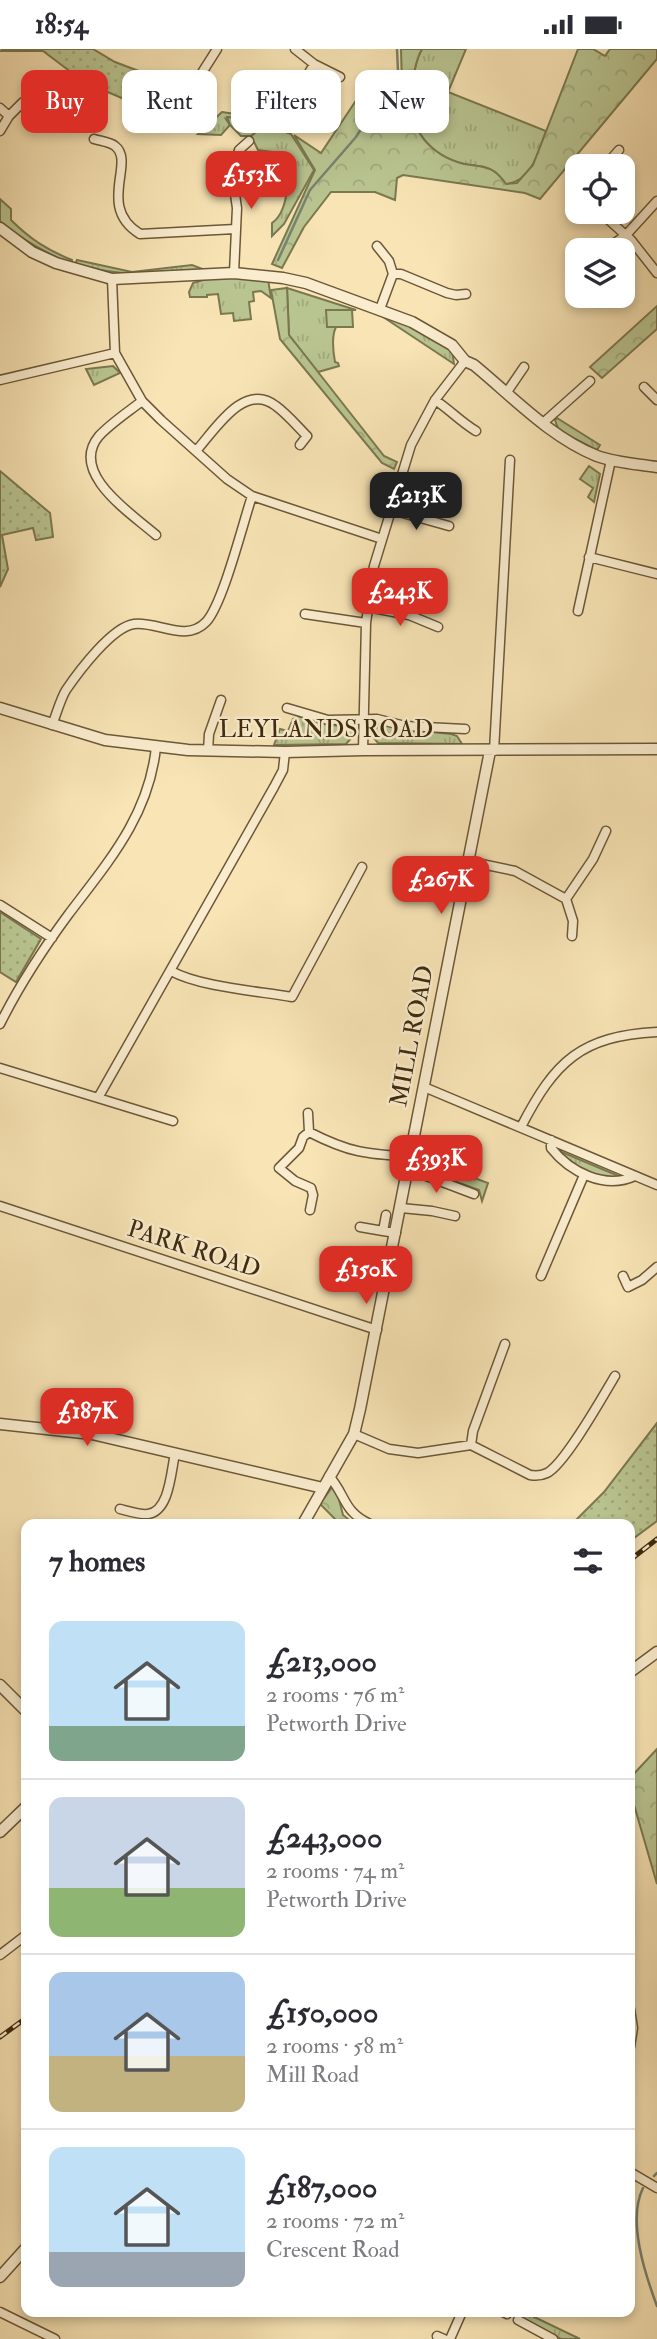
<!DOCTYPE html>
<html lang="en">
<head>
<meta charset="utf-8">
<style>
	:root { --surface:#fff; --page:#f7f7f7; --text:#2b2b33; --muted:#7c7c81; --line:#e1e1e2; --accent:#d93025 }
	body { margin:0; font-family:"IM FELL Double Pica",serif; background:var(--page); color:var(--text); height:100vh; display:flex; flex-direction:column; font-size:26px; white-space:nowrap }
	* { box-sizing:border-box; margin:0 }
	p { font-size:23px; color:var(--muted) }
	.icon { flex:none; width:38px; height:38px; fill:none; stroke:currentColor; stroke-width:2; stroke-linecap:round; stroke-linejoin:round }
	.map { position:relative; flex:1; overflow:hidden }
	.details { position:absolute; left:21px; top:1470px; width:614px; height:798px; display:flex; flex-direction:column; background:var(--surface); border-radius:14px; box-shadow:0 4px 10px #0003 }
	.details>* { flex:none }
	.top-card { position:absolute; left:21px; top:21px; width:616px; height:63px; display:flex; gap:14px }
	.buttons { position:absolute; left:565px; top:105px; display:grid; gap:14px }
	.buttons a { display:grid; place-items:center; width:70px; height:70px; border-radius:14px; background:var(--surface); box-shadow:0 4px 10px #0003; font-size:35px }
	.price { position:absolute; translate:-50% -60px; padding:0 16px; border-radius:14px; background:var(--accent); color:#fff; font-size:23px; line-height:46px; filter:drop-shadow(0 2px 4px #0008) }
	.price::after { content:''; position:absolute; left:50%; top:42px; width:21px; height:16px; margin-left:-10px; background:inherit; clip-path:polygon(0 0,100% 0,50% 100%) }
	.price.selected { background:#222; color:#fff }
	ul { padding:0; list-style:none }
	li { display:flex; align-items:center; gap:21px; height:175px; padding:0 28px }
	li+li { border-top:2px solid var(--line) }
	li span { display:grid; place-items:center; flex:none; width:196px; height:140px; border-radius:14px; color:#555 }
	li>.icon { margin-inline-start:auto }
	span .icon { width:84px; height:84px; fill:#fffc; stroke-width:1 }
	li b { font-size:30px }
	h2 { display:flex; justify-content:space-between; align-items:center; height:84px; padding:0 28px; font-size:30px }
	.chip { padding:0 24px; border-radius:14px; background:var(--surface); box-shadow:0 4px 10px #0003; font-size:24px; line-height:63px }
	.chip.selected { background:var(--accent); color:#fff }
	.status { display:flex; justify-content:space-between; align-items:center; height:49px; padding:0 35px; background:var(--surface); direction:ltr }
	.status svg { height:19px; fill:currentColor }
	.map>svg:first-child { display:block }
</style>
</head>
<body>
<div class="status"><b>18:54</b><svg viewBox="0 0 49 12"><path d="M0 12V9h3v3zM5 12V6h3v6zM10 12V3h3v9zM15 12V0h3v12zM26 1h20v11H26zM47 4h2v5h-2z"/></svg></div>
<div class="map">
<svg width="657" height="2290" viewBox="0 0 657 2290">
	<defs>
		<pattern id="grass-tufts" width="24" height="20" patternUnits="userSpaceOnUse" patternTransform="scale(1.75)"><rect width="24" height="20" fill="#b9c591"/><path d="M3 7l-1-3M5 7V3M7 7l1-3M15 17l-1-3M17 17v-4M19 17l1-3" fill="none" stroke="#a0a97c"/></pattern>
		<pattern id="forest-crowns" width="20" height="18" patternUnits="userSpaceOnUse" patternTransform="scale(1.75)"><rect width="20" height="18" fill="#b9c591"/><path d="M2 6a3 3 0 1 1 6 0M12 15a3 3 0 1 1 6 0" fill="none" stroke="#a0a97c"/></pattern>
		<pattern id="park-dots" width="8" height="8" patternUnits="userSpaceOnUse" patternTransform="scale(1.75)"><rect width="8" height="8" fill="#b9c591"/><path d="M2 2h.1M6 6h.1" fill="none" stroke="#a0a97c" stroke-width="1.8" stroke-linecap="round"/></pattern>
	</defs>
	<rect width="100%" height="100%" fill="#f8e4b5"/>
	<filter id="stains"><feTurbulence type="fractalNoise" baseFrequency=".00286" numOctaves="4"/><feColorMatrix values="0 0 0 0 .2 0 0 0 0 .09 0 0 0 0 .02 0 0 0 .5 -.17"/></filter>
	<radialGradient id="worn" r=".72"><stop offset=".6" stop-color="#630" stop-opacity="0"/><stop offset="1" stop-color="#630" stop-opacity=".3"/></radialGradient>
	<path fill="url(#grass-tufts)" stroke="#7b7850" stroke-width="2" d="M422,0H466L448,43L546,82C538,104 532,132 506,135C503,131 499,126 495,123C485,116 474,117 464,115C432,107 408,81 411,48C413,32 414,14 422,0Z
		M222,63L235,65L291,85L314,121L284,175L272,187V174C288,163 289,131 287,113L272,103L258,101L251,87L257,82L226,70L230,76L221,86L198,85Z
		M0,150L11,160V171C30,190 47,201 72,211L71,215C45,203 22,191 0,172Z
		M77,211L132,223L192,216L205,221C155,225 124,229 75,215Z
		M213,228L268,230L271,249L261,242L253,243L254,252L249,253L251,270L234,272L233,264L221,265L218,245L207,246V248H190L189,243L193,234Z
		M287,239L356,261H327V278H336C331,288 333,302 335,313L338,314L339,317L318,323L289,286Z
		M368,258L417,279L452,301L454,315Z
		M113,317L120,324L94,336L86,320Z
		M557,369L600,396L597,401L559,382L555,371Z
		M589,417L600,425L594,453L588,448L593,439L580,430Z
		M299,667L328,676L347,677L352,680L354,686L346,695L274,696L280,680L288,682L293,670Z
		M385,676L403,680L451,685L457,687L462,695L378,694L373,688V682L378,677Z
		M557,1101L621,1128C596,1130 574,1119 557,1101Z
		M419,1105L427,1108L429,1112L488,1134L482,1152L479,1141L416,1118Z
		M510,2263H524L580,2290H561Z"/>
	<path fill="url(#forest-crowns)" stroke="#7b7850" stroke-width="2" d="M401,0H422C414,14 413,32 411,48C408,81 432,107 464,115C474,117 486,116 495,123C499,126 503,131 506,135L517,134L533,116L578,0H593L605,7L610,0H657V10L540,150L525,144L403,126L397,129L395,151L375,143H331L304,178L282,219L272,215L315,121L294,86L321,104L361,44L378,45L402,36Z
		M287,239L289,286L384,407L397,413L394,420L382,414L280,290L271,241Z
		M657,257V280L602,329L590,318Z
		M333,1437L336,1439L343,1466L354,1475H340L320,1455Z
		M657,1700V1835L630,1742V1729Z"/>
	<path fill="url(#park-dots)" stroke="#7b7850" stroke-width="2" d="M2,0H93L115,13L210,49L187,77L84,33L43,2H1Z
		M227,68L237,69L256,78L257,82L251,87H241L230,76Z
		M0,422L50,464L53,488L36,491L33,479L2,486L8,520L0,538Z
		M0,863L41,890L16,933L0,923Z
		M657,1374V1472L630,1492V1475H572L604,1443Z"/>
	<path fill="#b9c591" stroke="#7b7850" stroke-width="2" d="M326,261H352L353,278H327Z"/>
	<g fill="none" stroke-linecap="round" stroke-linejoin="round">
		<path stroke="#778371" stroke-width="2.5" d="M278,211L310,141L356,88L398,22L397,0
			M654,2127L657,2124
			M643,2139C627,2171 645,2225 657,2257"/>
		<g stroke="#6c5838" stroke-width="11">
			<path id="minor" d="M295,0L314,15L340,28
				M306,29L314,15
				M198,30L217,0
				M0,59L9,67L23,53
				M0,82L9,67
				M94,90C100,92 110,93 115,97C136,113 96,158 140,185L235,180
				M605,117L619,101
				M232,125L284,135
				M600,163L631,191L657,224
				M377,197L389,212L393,225
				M605,201L626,186L657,152
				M234,224L237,159L232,125L239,101L249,92
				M112,230L115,304L142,352L161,371L227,430L252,447L382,490
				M380,260L393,225H401L447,244L456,246L466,245
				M0,331L115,304
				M644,338L657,351
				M507,343L524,318
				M435,351C450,361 461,373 476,382
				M142,352C128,363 111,374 99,387C68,424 132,465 156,486
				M543,374L590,332
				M196,402C215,381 244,332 276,357C287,365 297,377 307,387L300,396
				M392,461L449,477
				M589,508L657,525
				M368,558L409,566L438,578
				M578,562L611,411
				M305,565L366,574
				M287,659L328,671L377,670L405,677L465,680
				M52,676C57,664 60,651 66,641C79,622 112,578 134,575C157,572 186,594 206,573C223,555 243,474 252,447
				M363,701L366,574L374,517L411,396L435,351L465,312
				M208,702L209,685L221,651
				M494,702L510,411
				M467,812L515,822L566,850L573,872L572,887
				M566,850L593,810L606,782
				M0,856L52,889
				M171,922C200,938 258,942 292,948L362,818
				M0,975C19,937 43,900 68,866C108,813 149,767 156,698
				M0,1019L98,1049
				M424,1038L657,1136
				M308,1064L309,1083
				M173,1072L98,1049L274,738L283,721L285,703
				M521,1078C555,1012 581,987 657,983
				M551,1091V1099C570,1123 605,1141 635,1127
				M408,1120L474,1145
				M0,1157L377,1281
				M401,1159L432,1162L455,1167
				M310,1161L313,1146L311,1139L295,1132L279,1119L299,1099L303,1088L309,1083C350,1104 366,1105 411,1108
				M386,1166L383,1182L396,1184
				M360,1178L383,1182
				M541,1227L584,1126
				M623,1227L628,1238L642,1231L657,1218
				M354,1385L389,1400L418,1404L471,1396L530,1426C536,1427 541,1427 547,1424C565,1415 603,1347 615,1327
				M471,1396L473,1382L505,1295
				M329,1427C346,1446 343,1463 370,1475
				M120,1460C128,1462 140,1466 148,1465C170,1462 171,1421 175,1405
				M0,1906L26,1886
				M630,1960L633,1979L630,1998
				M630,2123L657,2139
				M0,2263L55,2290
				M503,2263L507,2265
				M518,2271L553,2290
				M437,2287L444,2290
				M450,2290L462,2263"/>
		</g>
		<g stroke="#6c5838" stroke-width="13">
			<path id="tertiary" d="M0,179L32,203L56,214L112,230L234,224L283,229L306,234L412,273L452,296L465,312L474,316C513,348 550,388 597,407C616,414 638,415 657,418
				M0,659L105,691L188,701L285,703L363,701L657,700
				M0,1375L92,1385L323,1439
				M303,1475L354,1385L360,1360L490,702
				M630,1623L657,1603
				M0,1636L26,1662
				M0,1783L26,1758
				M0,2228L26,2199"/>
		</g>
		<use href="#minor" stroke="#faedcf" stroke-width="8"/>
		<use href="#tertiary" stroke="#faedcf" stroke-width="10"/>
		<g stroke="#3d2a0f" stroke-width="5">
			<path id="rail" d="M630,1511L657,1490
				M0,1988L26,1969"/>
		</g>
		<use href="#rail" stroke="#faedcf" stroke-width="2.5" stroke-dasharray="8" stroke-linecap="butt"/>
	</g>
	<g text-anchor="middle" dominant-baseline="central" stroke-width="5" stroke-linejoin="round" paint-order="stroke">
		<g font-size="24" fill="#3d2a0f" stroke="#faedcf">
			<text x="326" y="680">LEYLANDS ROAD</text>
			<text transform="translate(412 987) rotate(-79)">MILL ROAD</text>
			<text transform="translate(194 1200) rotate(18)">PARK ROAD</text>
		</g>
	</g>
	<rect width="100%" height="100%" filter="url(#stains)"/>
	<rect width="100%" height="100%" fill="url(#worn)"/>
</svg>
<div class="buttons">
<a><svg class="icon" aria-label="locate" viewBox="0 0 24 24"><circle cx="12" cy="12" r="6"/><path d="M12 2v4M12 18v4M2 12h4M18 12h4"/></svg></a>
<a><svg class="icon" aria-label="layers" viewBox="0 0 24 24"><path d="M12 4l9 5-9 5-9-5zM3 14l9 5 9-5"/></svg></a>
</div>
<b class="price" style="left:251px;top:162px">£153K</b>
<b class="price selected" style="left:416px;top:483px">£213K</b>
<b class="price" style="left:400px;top:579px">£243K</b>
<b class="price" style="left:441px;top:867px">£267K</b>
<b class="price" style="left:436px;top:1146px">£393K</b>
<b class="price" style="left:366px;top:1257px">£150K</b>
<b class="price" style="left:87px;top:1399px">£187K</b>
<div class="top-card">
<a class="chip selected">Buy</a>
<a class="chip">Rent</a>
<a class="chip">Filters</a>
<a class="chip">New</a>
</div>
<section class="details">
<h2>7 homes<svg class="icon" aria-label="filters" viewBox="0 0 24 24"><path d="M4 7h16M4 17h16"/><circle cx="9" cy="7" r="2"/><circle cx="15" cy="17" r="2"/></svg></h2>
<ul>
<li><span style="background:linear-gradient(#bfe0f5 75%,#7fa58c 0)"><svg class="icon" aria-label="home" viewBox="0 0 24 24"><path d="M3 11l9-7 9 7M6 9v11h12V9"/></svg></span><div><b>£213,000</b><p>2 rooms · 76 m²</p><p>Petworth Drive</p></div></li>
<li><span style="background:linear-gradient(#c9d6e8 65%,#8fb573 0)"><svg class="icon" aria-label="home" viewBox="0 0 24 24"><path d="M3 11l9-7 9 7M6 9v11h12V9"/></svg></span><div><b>£243,000</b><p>2 rooms · 74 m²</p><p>Petworth Drive</p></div></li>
<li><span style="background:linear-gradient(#a9c7e8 60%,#c2b280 0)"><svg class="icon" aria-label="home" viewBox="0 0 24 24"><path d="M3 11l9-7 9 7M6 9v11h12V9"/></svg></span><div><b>£150,000</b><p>2 rooms · 58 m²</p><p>Mill Road</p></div></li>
<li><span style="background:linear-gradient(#bfe0f5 75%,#9aa5b1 0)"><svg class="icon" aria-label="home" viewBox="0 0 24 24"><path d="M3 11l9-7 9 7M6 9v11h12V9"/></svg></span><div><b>£187,000</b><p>2 rooms · 72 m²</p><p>Crescent Road</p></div></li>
</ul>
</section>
</div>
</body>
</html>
